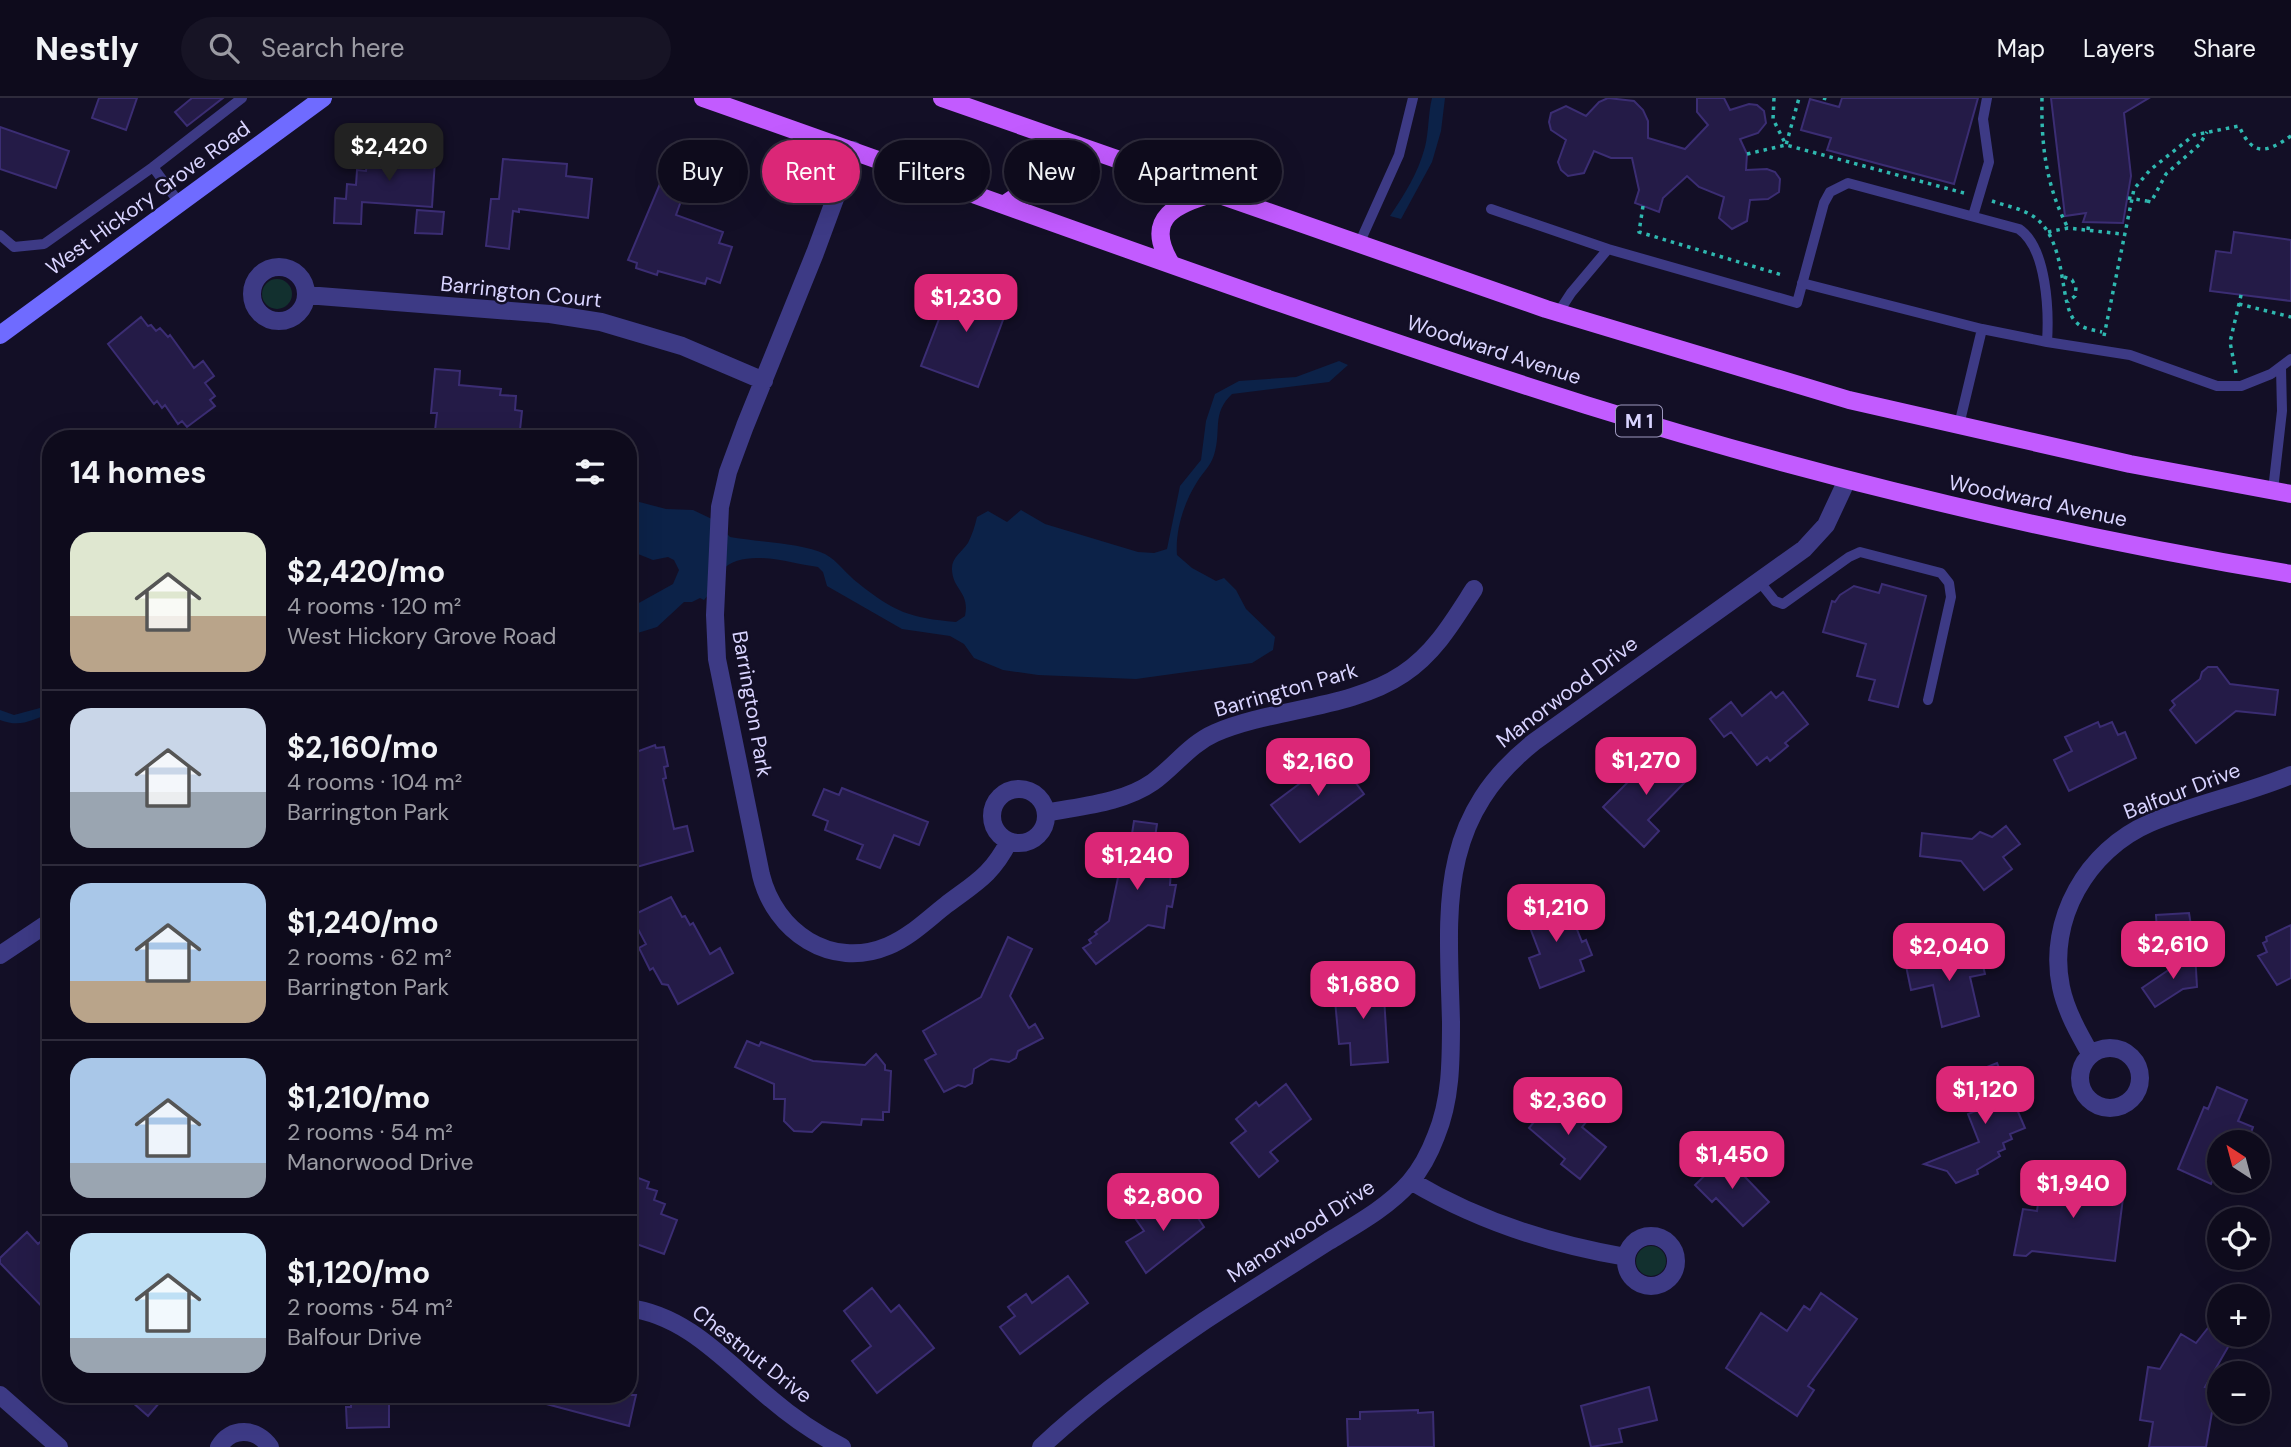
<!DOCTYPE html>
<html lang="en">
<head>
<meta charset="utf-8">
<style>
	:root { --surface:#0e0b1c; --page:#171425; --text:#f1f3f6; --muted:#9b9ba3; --line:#2e2b3b; --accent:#db2777 }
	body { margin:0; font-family:"DM Sans",sans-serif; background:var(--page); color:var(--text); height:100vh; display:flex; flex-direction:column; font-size:26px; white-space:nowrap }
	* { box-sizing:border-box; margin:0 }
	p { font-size:23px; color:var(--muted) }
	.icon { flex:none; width:38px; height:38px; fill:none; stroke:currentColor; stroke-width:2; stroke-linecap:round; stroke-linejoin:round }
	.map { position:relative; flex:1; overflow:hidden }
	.panel { position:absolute; left:42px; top:332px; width:595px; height:973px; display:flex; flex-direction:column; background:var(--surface); border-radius:28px; box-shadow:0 7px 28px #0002,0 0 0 2px var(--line) }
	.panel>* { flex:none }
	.banner { position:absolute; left:658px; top:42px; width:665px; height:63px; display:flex; gap:14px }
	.needle { width:46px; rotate:324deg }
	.buttons { position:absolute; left:2207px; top:1032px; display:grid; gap:14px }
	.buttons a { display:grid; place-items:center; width:63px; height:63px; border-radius:50%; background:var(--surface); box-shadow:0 7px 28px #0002,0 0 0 2px var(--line); font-size:35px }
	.price { position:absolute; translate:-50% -60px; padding:0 16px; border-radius:14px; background:var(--accent); color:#fff; font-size:23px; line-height:46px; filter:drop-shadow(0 2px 4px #0008) }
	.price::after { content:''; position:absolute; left:50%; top:42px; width:21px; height:16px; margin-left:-10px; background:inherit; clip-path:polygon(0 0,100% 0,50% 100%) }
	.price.active { background:#222; color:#fff }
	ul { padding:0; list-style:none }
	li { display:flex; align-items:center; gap:21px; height:175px; padding:0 28px }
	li+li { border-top:2px solid var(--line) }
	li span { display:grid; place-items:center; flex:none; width:196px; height:140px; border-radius:21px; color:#555 }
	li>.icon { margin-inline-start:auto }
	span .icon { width:84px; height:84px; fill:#fffc; stroke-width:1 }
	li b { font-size:30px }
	h2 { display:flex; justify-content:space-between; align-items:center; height:84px; padding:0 28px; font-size:30px }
	.pill { padding:0 24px; border-radius:32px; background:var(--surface); box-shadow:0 7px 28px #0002,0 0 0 2px var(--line); font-size:24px; line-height:63px }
	.pill.active { background:var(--accent); color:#fff }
	header { display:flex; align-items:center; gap:42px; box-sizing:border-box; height:98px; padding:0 35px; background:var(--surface); border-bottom:2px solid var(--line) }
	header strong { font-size:33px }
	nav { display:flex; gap:38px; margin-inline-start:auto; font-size:24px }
	.search { width:490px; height:63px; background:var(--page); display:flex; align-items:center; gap:18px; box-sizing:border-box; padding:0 24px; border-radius:38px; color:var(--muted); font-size:26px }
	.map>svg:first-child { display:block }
</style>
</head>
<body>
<header>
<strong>Nestly</strong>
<div class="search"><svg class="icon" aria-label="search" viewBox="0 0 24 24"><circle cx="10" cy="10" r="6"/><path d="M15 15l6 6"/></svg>Search here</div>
<nav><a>Map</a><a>Layers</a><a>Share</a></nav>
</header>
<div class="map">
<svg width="2291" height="1349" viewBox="0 0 2291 1349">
	<rect width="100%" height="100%" fill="#130f26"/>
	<path fill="#12302f" d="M262 196a15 15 0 1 1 30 0a15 15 0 1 1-30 0Z
		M1636 1163a15 15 0 1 1 30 0a15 15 0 1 1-30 0Z"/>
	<path fill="#0c2248" d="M1432,0H1445L1441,33L1432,64L1401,121L1390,118C1405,96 1418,75 1425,49C1429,33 1428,16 1432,0Z
		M1339,263L1348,267L1329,284L1232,296C1211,316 1222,332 1214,357C1210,369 1203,374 1197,384C1184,404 1175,433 1177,457L1192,470L1216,483L1224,480L1236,492L1246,511L1275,539L1273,552L1252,565L1136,581L1038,577L1003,572L974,560L964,546L950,538L902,531L827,488L823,474L818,469C791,466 744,448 721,473C714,481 712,494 704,502L700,500L692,504H684L657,529L628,538V511L673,486L679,472L674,462L668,459L653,462L628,452V401L666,411L693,412L714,422L730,439C757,444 802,445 825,456C838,463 847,477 858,485C894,514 910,520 956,524L965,518C970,494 953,492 952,472C951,460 962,454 968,445C972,437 975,428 977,419L988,413L1007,424L1021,412L1045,426L1138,454L1154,455L1167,451L1180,388L1201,362L1206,323L1215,296L1239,283L1296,279Z
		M51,607V615C31,622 21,630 0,622V612L14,617Z"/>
	<path fill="#241b47" stroke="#3b2d73" stroke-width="2" d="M99,0H137L126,32L92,20Z
		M192,0H223L187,28L175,14Z
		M1608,0L1634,3L1643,12L1648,23V40L1685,51L1708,27L1697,14V0H1724L1730,12L1749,6L1757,7L1764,13L1766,25L1758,35L1740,41L1747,56L1746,72L1767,71L1775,74L1780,81L1779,94L1768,101L1750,102L1747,123L1732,131L1719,120L1724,99L1699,89L1687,78L1663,100L1659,114L1635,105L1639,92L1632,60H1611L1594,53L1584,75L1568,78L1561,72L1558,64L1566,42L1551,32L1549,24L1551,15L1566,8L1586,18L1599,4Z
		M1842,0H1978L1954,86L1827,52L1831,40L1801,32L1810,1L1839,9Z
		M2051,0H2149L2124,15L2131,78L2123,125L2083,124L2086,115L2065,118Z
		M0,29L69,53L56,90L0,71Z
		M390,48L429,51V61L435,62L432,109L362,104L361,126L334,125L335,100L346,101L347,86L356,87L357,72L366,73L368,57L383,58V53H390Z
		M503,61L567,66L566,78L592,81L588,120L519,111V114L513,113L509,151L486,148L491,101H499Z
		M662,81L686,89L676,117L723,134L719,145L732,149L720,185L707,180L705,186L658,173L657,177L636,170L637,165L628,162Z
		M417,112L444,114L442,136L415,135Z
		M2234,134L2291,142V203L2210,193L2216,153L2231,155Z
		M954,182L1010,203L978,289L921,268Z
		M141,219L148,228L151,227L156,233L160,230L168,239L170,237L194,270L203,263L214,278L205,285L215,298L210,302L215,308L187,329L182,323L178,326L165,307L162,310L157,303L154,306L108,246Z
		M435,271L460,273L459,287L501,291L500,297L516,298L515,312L522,313L519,341H434L437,315H431Z
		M1882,486L1926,498L1898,609L1869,602L1875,582L1857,578L1866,546L1823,534L1832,503L1835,504L1840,497L1854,488L1879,495Z
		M2208,569H2217L2230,586L2278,592L2275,617L2236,613L2196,645L2170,612L2175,607L2172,603L2200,581L2202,574Z
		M1771,594L1776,600L1783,594L1808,626L1785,645L1788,648L1770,663L1767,659L1757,667L1731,634L1724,639L1710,621L1731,604L1742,618Z
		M2098,624L2100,629L2112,624L2118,637L2125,634L2136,660L2069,693L2054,662L2072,653L2065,639Z
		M655,647L656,650L664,649L668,668L664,669L666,680L663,681L674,731L687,728L693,753L633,770L628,749V657Z
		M1660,652L1689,680L1648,722L1659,733L1644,749L1603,709Z
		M1336,658L1364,696L1300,744L1271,707L1311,677L1308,673L1323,662L1326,666Z
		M842,690L928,724L919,747L894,737L880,770L857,761L863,747L825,732L828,723L813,717L824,691L839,697Z
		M1134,723L1157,726L1154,746L1174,749L1171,771L1170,787H1176L1172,809L1167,808L1164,830L1148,827L1096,866L1083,850L1091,845L1089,842L1097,836L1095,834L1109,823L1126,741L1131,742Z
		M2006,728L2020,746L2003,759L2012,771L1984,792L1961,763L1920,758L1922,735L1972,741L1980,734L1992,739Z
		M671,799L682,819L685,818L690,827L693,825L710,856L720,850L733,875L678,906L668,887L662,886L653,870L650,872L639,850L646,846L631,818Z
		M1564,799L1582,844L1586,842L1592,857L1580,862L1584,873L1540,890L1529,860L1540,856L1529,827L1533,825L1528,814Z
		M2189,815L2195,853L2152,856L2150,834H2157L2156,817Z
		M2291,827V880L2277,887L2258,858L2267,854L2263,845L2267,843L2266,839Z
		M1008,839L1032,851L1010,898L1029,930L1035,926L1043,940L1018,953L1016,960L1009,964L991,961L974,971L972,985L965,989L958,987L944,994L925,962L936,956L923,933L981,899Z
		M1979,851L1985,876L1970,879L1979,918L1942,929L1933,887L1911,892L1905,863L1932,858L1933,861Z
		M2195,854L2197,889L2183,891L2155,909L2142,890Z
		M1383,882L1388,964L1351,967L1350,945L1339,946L1334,891H1339V885Z
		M747,943L759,948L761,944L813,963L865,967L876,956L885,967V972L891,973L889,1014H883V1022L862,1021L861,1027L822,1024L812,1034L794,1033L784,1023L785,1001H774V986L735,969Z
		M1997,965L2025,1030L2010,1036L2012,1041L2003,1045L2005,1051L1998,1054L2000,1058L1977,1072L1978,1076L1956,1085L1947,1073L1924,1066L1979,1044L1968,1016L1976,1013L1970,998L1977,996L1969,976Z
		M1286,986L1311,1021L1270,1054L1278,1063L1259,1079L1231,1045L1246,1033L1236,1021L1256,1004L1259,1008Z
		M2217,989L2247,1002L2238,1023L2253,1029L2247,1045H2219V1066L2211,1086L2178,1071L2204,1009L2208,1011Z
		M1551,1003L1557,1008L1562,1003L1587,1023L1582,1029L1606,1049L1580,1081L1561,1066L1565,1061L1529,1030Z
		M1725,1058L1769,1104L1743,1128L1716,1100L1712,1104L1695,1087Z
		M628,1076L649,1084L647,1090L657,1093L654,1102L665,1106L661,1116L677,1122L664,1156L628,1143Z
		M2081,1077L2106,1080L2105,1089L2124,1092L2115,1163L2032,1153L2026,1158L2014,1157L2023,1111L2037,1113L2041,1082L2080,1086Z
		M1163,1102L1168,1109L1178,1102L1186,1116L1192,1111L1204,1129L1146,1175L1126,1144L1144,1133L1135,1120Z
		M27,1134L38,1146L51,1134V1218L0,1165V1160Z
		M1068,1178L1088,1205L1020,1256L1000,1229L1015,1218L1008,1209L1026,1196L1032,1205Z
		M872,1190L891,1214L899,1207L934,1250L877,1295L852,1263L871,1248L844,1213Z
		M1821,1195L1857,1221L1808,1288L1814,1292L1797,1318L1726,1270L1761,1215L1787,1233L1804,1208L1810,1212Z
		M2219,1216V1237H2235L2205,1289L2216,1291L2206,1349H2149L2153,1324L2140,1322L2148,1269L2160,1271L2181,1236L2196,1245Z
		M1649,1289L1657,1322L1619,1331L1622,1344L1591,1349L1581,1308Z
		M124,1297H166L148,1318Z
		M351,1297H389V1329L347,1330L346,1309H351Z
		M536,1297H636L629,1328L535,1303Z
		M1418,1312V1315L1433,1314L1434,1349H1348L1347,1321H1360V1314Z"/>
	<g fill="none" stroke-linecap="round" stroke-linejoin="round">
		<path stroke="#2fb8b0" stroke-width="3.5" stroke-dasharray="3.5 5" stroke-linecap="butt" d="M1774,0L1773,21L1786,47L1799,0
			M1823,0L1831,2
			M2042,0C2041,47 2046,88 2068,130
			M1747,56L1786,47L1964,95
			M1992,103C2006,108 2025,111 2037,121C2069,149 2058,209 2077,225C2083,231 2094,232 2102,234
			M2147,103L2151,104L2166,76L2200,46L2207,34
			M1643,108L1639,134L1782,177
			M2088,132L2089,124
			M2048,134L2068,130L2122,136
			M2064,179L2072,182L2076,189L2075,198L2068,204
			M2239,206L2291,219
			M2104,238L2134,91L2150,72L2194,37L2239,28C2253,59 2266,55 2291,38
			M2236,275L2230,244L2242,193"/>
		<path stroke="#3d3a85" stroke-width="10" d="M153,69L242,0
			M1491,111L1608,151
			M1973,118L1989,64L1983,21L1987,0
			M0,137L14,149L44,146L153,69L180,106
			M1359,146L1399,57L1413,0
			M1802,185L1982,231
			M1558,215L1571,195L1608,151L1797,205L1824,105L1830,94L1848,85L2019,131C2047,150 2049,214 2047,244L1982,231L1959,327
			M2047,244L2130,257L2217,288H2241L2271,276L2291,261
			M2273,392L2282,313L2281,270
			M1759,483L1775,503L1783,506L1849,459L1860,454L1941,475L1949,485L1951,499L1928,602"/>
		<path stroke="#3d3a85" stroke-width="18" d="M853,52L815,155L745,328L728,374L720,409L715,517L717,561L761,777C775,834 831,872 888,848C910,839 928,821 946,807C975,785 992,777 1009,743
			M252 196a27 27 0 1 1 54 0a27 27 0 1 1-54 0Z
			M306,197L550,216L601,224L682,248L764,283
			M992 718a27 27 0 1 1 54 0a27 27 0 1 1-54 0Z
			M1046,715C1081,708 1123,705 1153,684C1175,668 1190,646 1215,635C1273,610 1351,611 1403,576C1435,555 1454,522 1474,491
			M0,857L51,823
			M2080 980a30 30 0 1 1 60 0a30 30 0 1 1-60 0Z
			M2091,957C2079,936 2066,913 2061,889C2047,822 2087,752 2150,725C2195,706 2245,696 2291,677
			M1411,1083C1478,1123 1549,1146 1626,1159
			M1626 1163a25 25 0 1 1 50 0a25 25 0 1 1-50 0Z
			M628,1210C687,1217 727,1265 771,1301C792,1319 817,1336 842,1349
			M0,1297L59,1349
			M219,1349C231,1328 257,1330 270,1349
			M1041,1349C1091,1302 1148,1261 1204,1223C1245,1196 1287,1170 1329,1143C1357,1126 1388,1109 1410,1084C1421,1071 1430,1054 1436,1038C1451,1002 1451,963 1451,924C1448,811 1436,722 1534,644L1804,451L1826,427L1847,382"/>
		<path stroke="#6f6bff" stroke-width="18" d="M0,237L323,0"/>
		<path stroke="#c25bff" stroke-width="18" d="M703,0C997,103 1289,213 1586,307C1817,379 2052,436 2291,476
			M942,0L1546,211L1849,302L2130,366L2291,396
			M1005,106L1032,88L1043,77L1050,63L1041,35
			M1170,164C1143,119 1178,105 1215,95"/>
		<path stroke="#2fb8b0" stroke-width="3.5" stroke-dasharray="3.5 5" stroke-linecap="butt" d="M2128,100L2147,103"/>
	</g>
	<g text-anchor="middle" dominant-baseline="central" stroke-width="5" stroke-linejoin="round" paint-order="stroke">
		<rect fill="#130f26" stroke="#9e99be" stroke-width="2" x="1616" y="307.5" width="46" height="31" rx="5"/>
		<g font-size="19" font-weight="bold" fill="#d9d4ff">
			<text x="1639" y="323">M 1</text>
		</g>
		<g font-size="21" fill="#d9d4ff" stroke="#130f26">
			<text transform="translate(148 100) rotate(-36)">West Hickory Grove Road</text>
			<text transform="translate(521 194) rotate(6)">Barrington Court</text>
			<text transform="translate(1494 252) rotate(18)">Woodward Avenue</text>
			<text transform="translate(2038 403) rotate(12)">Woodward Avenue</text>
			<text transform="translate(1286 592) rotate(-16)">Barrington Park</text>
			<text transform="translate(1567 594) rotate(-37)">Manorwood Drive</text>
			<text transform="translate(752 606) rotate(80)">Barrington Park</text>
			<text transform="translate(2182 693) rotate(-21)">Balfour Drive</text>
			<text transform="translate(1301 1133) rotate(-33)">Manorwood Drive</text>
			<text transform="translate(752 1256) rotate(38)">Chestnut Drive</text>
		</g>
	</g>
</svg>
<div class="buttons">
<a><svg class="needle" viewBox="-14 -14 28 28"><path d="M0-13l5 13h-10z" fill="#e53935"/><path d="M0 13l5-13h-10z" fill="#9b9ba3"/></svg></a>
<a><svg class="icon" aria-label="locate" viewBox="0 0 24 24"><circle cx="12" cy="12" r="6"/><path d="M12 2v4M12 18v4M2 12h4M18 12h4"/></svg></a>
<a>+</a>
<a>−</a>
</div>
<b class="price active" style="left:389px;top:85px">$2,420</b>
<b class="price" style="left:966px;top:236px">$1,230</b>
<b class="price" style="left:1646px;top:699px">$1,270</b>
<b class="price" style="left:1318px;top:700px">$2,160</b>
<b class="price" style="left:1137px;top:794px">$1,240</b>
<b class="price" style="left:1556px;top:846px">$1,210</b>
<b class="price" style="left:2173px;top:883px">$2,610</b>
<b class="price" style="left:1949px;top:885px">$2,040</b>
<b class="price" style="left:1363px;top:923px">$1,680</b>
<b class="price" style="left:1985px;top:1028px">$1,120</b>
<b class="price" style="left:1568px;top:1039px">$2,360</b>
<b class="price" style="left:1732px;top:1093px">$1,450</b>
<b class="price" style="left:2073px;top:1122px">$1,940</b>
<b class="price" style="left:1163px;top:1135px">$2,800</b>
<div class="banner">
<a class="pill">Buy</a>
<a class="pill active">Rent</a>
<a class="pill">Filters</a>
<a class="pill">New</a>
<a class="pill">Apartment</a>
</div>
<section class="panel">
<h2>14 homes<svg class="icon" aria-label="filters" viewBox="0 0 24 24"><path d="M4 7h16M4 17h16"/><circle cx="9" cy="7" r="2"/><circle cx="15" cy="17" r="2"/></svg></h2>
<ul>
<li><span style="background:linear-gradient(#dfe7d0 60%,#b9a48a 0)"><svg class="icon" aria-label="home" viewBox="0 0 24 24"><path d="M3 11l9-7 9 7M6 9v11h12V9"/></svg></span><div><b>$2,420/mo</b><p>4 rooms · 120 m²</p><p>West Hickory Grove Road</p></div></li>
<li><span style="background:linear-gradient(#c9d6e8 60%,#9aa5b1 0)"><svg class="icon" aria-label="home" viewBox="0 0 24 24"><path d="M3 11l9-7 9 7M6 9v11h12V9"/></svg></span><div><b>$2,160/mo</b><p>4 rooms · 104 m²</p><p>Barrington Park</p></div></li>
<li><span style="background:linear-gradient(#a9c7e8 70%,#b9a48a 0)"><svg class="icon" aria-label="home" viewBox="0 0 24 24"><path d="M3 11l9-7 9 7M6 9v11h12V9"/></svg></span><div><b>$1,240/mo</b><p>2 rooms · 62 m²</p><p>Barrington Park</p></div></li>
<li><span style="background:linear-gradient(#a9c7e8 75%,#9aa5b1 0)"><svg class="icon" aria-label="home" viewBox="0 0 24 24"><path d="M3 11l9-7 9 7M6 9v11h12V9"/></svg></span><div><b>$1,210/mo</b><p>2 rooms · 54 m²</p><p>Manorwood Drive</p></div></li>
<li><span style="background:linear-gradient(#bfe0f5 75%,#9aa5b1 0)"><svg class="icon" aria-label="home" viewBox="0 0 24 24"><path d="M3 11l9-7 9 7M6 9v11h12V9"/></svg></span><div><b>$1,120/mo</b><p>2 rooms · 54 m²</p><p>Balfour Drive</p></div></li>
</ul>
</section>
</div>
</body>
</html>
